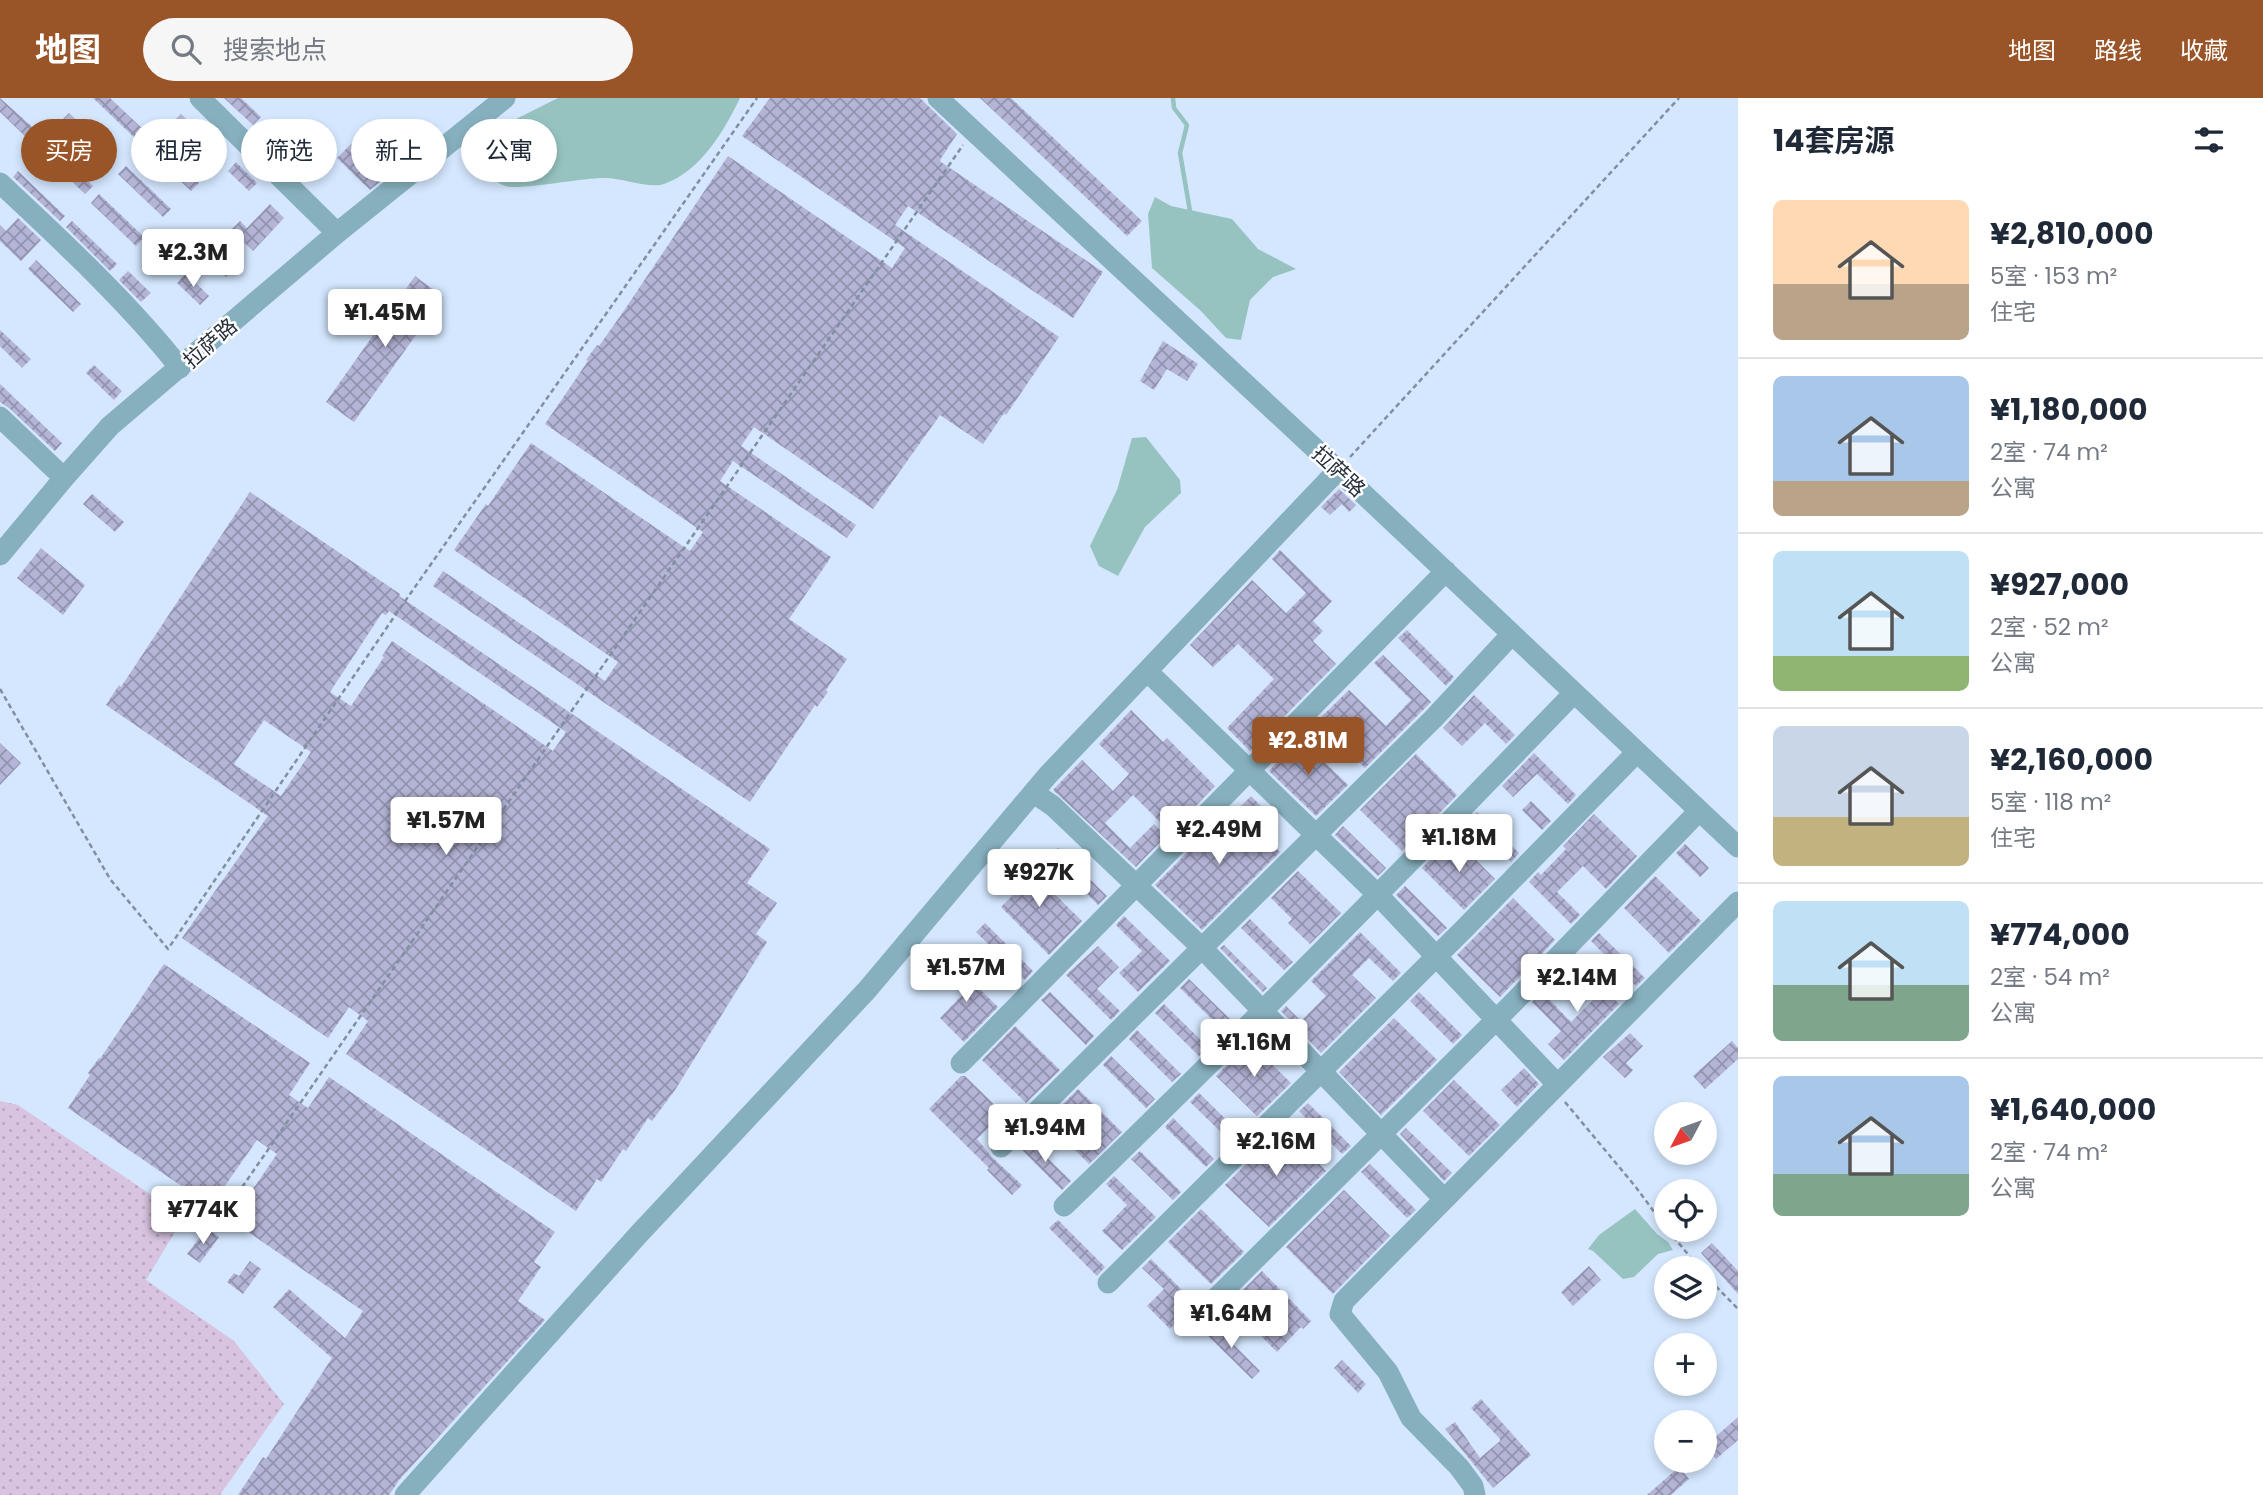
<!DOCTYPE html>
<html lang="zh">
<head>
<meta charset="utf-8">
<style>
	:root { --surface:#fff; --page:#f6f6f7; --text:#1f2937; --muted:#747a83; --line:#e0e1e3; --accent:#995428 }
	body { margin:0; font-family:Poppins,"Noto Sans SC",sans-serif; background:var(--page); color:var(--text); height:100vh; display:flex; flex-direction:column; font-size:26px; white-space:nowrap }
	* { box-sizing:border-box; margin:0 }
	p { font-size:23px; color:var(--muted) }
	.icon { flex:none; width:38px; height:38px; fill:none; stroke:currentColor; stroke-width:2; stroke-linecap:round; stroke-linejoin:round }
	.map { position:relative; flex:1; overflow:hidden }
	.side { display:flex; flex-direction:column; background:var(--surface); width:525px }
	.side>* { flex:none }
	.banner { position:absolute; left:21px; top:21px; width:665px; height:63px; display:flex; gap:14px }
	.needle { width:46px; rotate:229deg }
	.controls { position:absolute; left:1654px; top:1004px; display:grid; gap:14px }
	.controls a { display:grid; place-items:center; width:63px; height:63px; border-radius:50%; background:var(--surface); box-shadow:0 4px 10px #0003; font-size:35px }
	.price { position:absolute; translate:-50% -60px; padding:0 16px; border-radius:7px; background:#fff; color:#222; font-size:23px; line-height:46px; filter:drop-shadow(0 2px 4px #0008) }
	.price::after { content:''; position:absolute; left:50%; top:42px; width:21px; height:16px; margin-left:-10px; background:inherit; clip-path:polygon(0 0,100% 0,50% 100%) }
	.price.selected { background:var(--accent); color:#fff }
	ul { padding:0; list-style:none }
	li { display:flex; align-items:center; gap:21px; height:175px; padding:0 35px }
	li+li { border-top:2px solid var(--line) }
	li span { display:grid; place-items:center; flex:none; width:196px; height:140px; border-radius:10px; color:#555 }
	li>.icon { margin-inline-start:auto }
	span .icon { width:84px; height:84px; fill:#fffc; stroke-width:1 }
	li b { font-size:30px }
	h2 { display:flex; justify-content:space-between; align-items:center; height:84px; padding:0 35px; font-size:30px }
	.tag { padding:0 24px; border-radius:32px; background:var(--surface); box-shadow:0 4px 10px #0003; font-size:24px; line-height:63px }
	.tag.selected { background:var(--accent); color:#fff }
	header { display:flex; align-items:center; gap:42px; box-sizing:border-box; height:98px; padding:0 35px; background:var(--accent); color:#fff }
	header strong { font-size:33px }
	nav { display:flex; gap:38px; margin-inline-start:auto; font-size:24px }
	.search { width:490px; height:63px; background:var(--page); display:flex; align-items:center; gap:18px; box-sizing:border-box; padding:0 24px; border-radius:38px; color:var(--muted); font-size:26px }
	main { display:flex; flex:1; min-height:0 }
	.map>svg:first-child { display:block }
</style>
</head>
<body>
<header>
<strong>地图</strong>
<div class="search"><svg class="icon" aria-label="search" viewBox="0 0 24 24"><circle cx="10" cy="10" r="6"/><path d="M15 15l6 6"/></svg>搜索地点</div>
<nav><a>地图</a><a>路线</a><a>收藏</a></nav>
</header>
<main>
<div class="map">
<svg width="1738" height="1397" viewBox="0 0 1738 1397">
	<defs>
		<pattern id="grass-dots" width="8" height="8" patternUnits="userSpaceOnUse" patternTransform="scale(1.75)"><rect width="8" height="8" fill="#d8c3e0"/><path d="M2 2h.1M6 6h.1" fill="none" stroke="#b9a8c1" stroke-width="1.8" stroke-linecap="round"/></pattern>
		<pattern id="building-cross-hatch" width="8" height="8" patternUnits="userSpaceOnUse" patternTransform="scale(1.75)"><rect width="8" height="8" fill="#b4b4d6"/><path d="M0 0l8 8M0 8l8-8" fill="none" stroke="#9293af"/></pattern>
	</defs>
	<rect width="100%" height="100%" fill="#d4e7fe"/>
	<path fill="url(#grass-dots)" d="M0,1003L18,1007L184,1119L146,1182L234,1243L284,1306L220,1397H0Z"/>
	<path fill="#96c3c0" d="M558,0H740C724,33 701,73 664,86C651,91 621,80 606,80C586,79 516,93 505,88C491,83 485,69 479,55L500,29Z
		M1155,99L1171,108L1232,121L1258,151L1296,171L1273,179L1250,202L1241,242L1226,240L1201,213L1152,170L1148,116Z
		M1146,339L1180,382L1181,395L1145,429L1118,478L1099,468L1090,448L1117,392L1132,340Z
		M1635,1111L1657,1136L1668,1144L1673,1152L1658,1156L1634,1179L1623,1181L1593,1153L1588,1151L1599,1137Z"/>
	<g fill="none" stroke-linecap="round" stroke-linejoin="round">
		<path stroke="#96c3c0" stroke-width="4.5" d="M1173,0L1174,10L1187,27L1180,55L1190,113"/>
	</g>
	<path fill="url(#building-cross-hatch)" fill-rule="evenodd" d="M0,0L39,35L31,44L0,14Z
		M93,0H110L146,34L138,43Z
		M224,0H241L261,19L253,27Z
		M770,0H920L957,36L940,62L941,64L1103,174L1073,220L908,108L895,127L1059,239L1006,317L1004,315L983,346L940,317L873,411L754,329L741,348L856,427L847,440L733,363L720,383L831,459L789,521L847,561L826,592L828,594L817,609L815,607L750,704L433,488L443,473L605,583L618,564L454,452L486,406L488,408L531,345L690,453L703,434L545,326L588,263L586,262L597,247L599,248L621,217L728,58L892,170L905,150L742,38Z
		M980,0H1011L1142,123L1127,138Z
		M69,15L114,58L106,66L61,23Z
		M181,16L225,59L217,68L172,25Z
		M321,37L333,49L308,76L296,63Z
		M154,42L199,85L191,93L146,50Z
		M48,45L93,88L85,96L40,53Z
		M352,45L387,78L370,92L337,60Z
		M236,64L257,85L249,93L228,73Z
		M126,68L171,111L163,119L118,76Z
		M18,73L65,118L60,123L13,79Z
		M99,96L144,139L136,148L91,105Z
		M270,106L284,120L253,153L231,132L240,123L247,130Z
		M18,120L41,142L21,163L0,143V127L6,133Z
		M72,123L117,166L110,173L66,129Z
		M213,150L235,170L226,179L204,159Z
		M36,162L81,206L73,214L28,171Z
		M128,173L151,195L141,204L119,182Z
		M186,175L209,198L200,207L177,185Z
		M415,178L443,199L354,324L326,304Z
		M0,232L31,261L22,270L0,248Z
		M1163,243L1198,266L1187,283L1167,271L1154,292L1140,283Z
		M94,267L122,293L114,302L86,275Z
		M0,286L62,345L55,353L9,310L0,304Z
		M1339,391L1356,407L1349,414L1342,406L1330,417L1321,409Z
		M250,394L400,496L399,498L770,751L747,785L777,805L756,836L767,844L675,992L652,1023L648,1020L626,1053L623,1051L601,1084L597,1081L576,1113L346,956L368,923L349,909L328,940L182,840L268,718L106,607L119,587L121,589ZM389,513L566,634L553,653L392,543L382,558L384,559L351,608L330,594L382,515L386,517ZM264,622L311,654L281,698L234,666Z
		M92,396L124,424L115,434L83,406Z
		M41,450L85,487L63,517L17,480Z
		M1280,452L1332,503L1313,523L1323,533L1313,543L1336,566L1250,653L1227,630L1274,581L1238,546L1213,569L1190,547L1252,482L1286,515L1306,495L1272,461Z
		M1407,532L1454,579L1446,588L1398,540Z
		M1383,557L1431,604L1365,670L1317,623L1349,592L1386,628L1411,602L1374,565Z
		M1474,597L1515,637L1506,646L1485,625L1462,648L1443,630Z
		M1131,612L1163,644L1167,640L1215,688L1183,721L1177,716L1165,729L1133,697L1105,725L1130,750L1154,726L1166,738L1136,769L1053,692L1082,662L1113,693L1129,676L1099,646Z
		M1300,640L1348,687L1316,718L1269,673Z
		M0,645L21,665L0,687Z
		M1534,655L1576,697L1568,706L1537,676L1513,699L1502,688Z
		M1416,656L1457,697L1402,753L1360,712Z
		M1251,698L1262,709L1248,723L1280,754L1202,832L1155,787L1233,708L1237,712Z
		M1531,703L1551,723L1542,732L1522,712Z
		M1477,714L1519,755L1511,764L1469,722Z
		M1594,716L1637,758L1606,791L1583,768L1557,794L1580,817L1571,826L1529,784L1538,774L1541,777L1566,751L1563,748Z
		M1343,728L1386,770L1378,778L1335,737Z
		M1453,739L1495,781L1464,812L1422,770Z
		M1685,746L1709,770L1700,779L1676,755Z
		M1058,750L1107,798L1098,807L1050,758Z
		M1012,754L1082,823L1049,857L1001,809L1025,785L1003,763Z
		M1298,773L1341,815L1310,846L1288,825L1292,821L1271,800Z
		M1655,778L1701,823L1669,855L1624,810Z
		M1405,788L1447,830L1438,838L1396,797Z
		M1513,800L1555,842L1500,899L1457,857Z
		M1124,818L1170,863L1138,894L1119,875L1142,853L1116,827Z
		M1250,821L1293,864L1284,872L1241,830Z
		M985,825L1033,873L1025,882L976,834Z
		M1360,834L1401,875L1393,883L1369,860L1352,877L1376,900L1321,955L1281,913L1286,908L1301,923L1326,898L1311,883Z
		M1599,835L1645,880L1636,888L1591,843Z
		M1224,847L1267,890L1263,894L1220,850Z
		M1098,848L1119,869L1097,891L1120,913L1111,922L1066,877Z
		M946,858L998,909L964,944L940,920L965,894L937,866Z
		M1574,861L1619,906L1564,962L1548,946L1561,933L1532,904L1542,894L1571,924L1596,899L1566,870Z
		M164,866L310,965L289,997L308,1010L329,979L555,1134L534,1164L541,1169L518,1203L545,1222L400,1381L389,1397H238L263,1359L266,1361L332,1260L273,1209L289,1191L345,1240L363,1213L68,1010L90,977L88,975L99,960L100,961ZM257,1042L277,1056L242,1107L222,1092Z
		M1189,881L1233,924L1224,933L1180,890Z
		M1050,894L1094,938L1086,947L1041,902Z
		M1419,894L1462,937L1453,946L1410,903Z
		M1164,906L1208,949L1199,958L1155,915Z
		M1394,920L1437,962L1381,1017L1339,974Z
		M1015,928L1060,972L1026,1005L982,962Z
		M1137,932L1181,976L1172,984L1129,941Z
		M1630,935L1643,948L1626,965L1633,972L1625,980L1603,959Z
		M1732,943L1738,950V961L1705,991L1693,978Z
		M1250,945L1291,985L1257,1018L1216,978Z
		M1111,958L1155,1001L1146,1010L1103,967Z
		M1524,970L1539,986L1517,1009L1501,992Z
		M961,978H965L1003,1015L977,1041L992,1059L1022,1087L1012,1097L987,1072L989,1070L929,1011Z
		M1454,982L1500,1027L1469,1058L1423,1013Z
		M1078,991L1122,1034L1089,1066L1046,1023Z
		M1199,995L1240,1035L1231,1044L1190,1004Z
		M1308,1005L1351,1048L1342,1056L1299,1013Z
		M1173,1020L1214,1061L1206,1069L1165,1029Z
		M1283,1030L1326,1073L1269,1129L1225,1087Z
		M1406,1030L1452,1075L1444,1083L1400,1036Z
		M1028,1041L1071,1083L1062,1092L1019,1049Z
		M1140,1053L1181,1094L1173,1102L1131,1061Z
		M1370,1066L1416,1112L1407,1120L1361,1074Z
		M1114,1078L1156,1119L1122,1152L1102,1133L1127,1107L1106,1086Z
		M1344,1092L1390,1138L1333,1196L1286,1149Z
		M1201,1111L1244,1154L1211,1186L1168,1144Z
		M1058,1122L1105,1169L1097,1178L1049,1130Z
		M207,1130L219,1139L200,1165L187,1156Z
		M1712,1145L1738,1173V1196L1701,1155Z
		M1151,1161L1194,1204L1170,1231L1147,1208L1164,1191L1142,1170Z
		M250,1163L261,1171L243,1196L227,1184L234,1175L239,1178Z
		M1589,1168L1601,1182L1573,1208L1561,1194Z
		M1262,1173L1311,1223L1303,1231L1301,1229L1277,1254L1229,1206Z
		M1211,1224L1260,1273L1252,1281L1202,1232Z
		M1342,1262L1366,1286L1358,1295L1334,1270Z
		M1481,1301L1531,1357L1493,1390L1445,1331L1455,1324L1480,1360L1500,1343V1341L1471,1310Z
		M1738,1319V1342L1716,1361L1705,1348Z
		M1679,1369L1689,1381L1671,1397H1647Z"/>
	<g fill="none" stroke-linecap="round" stroke-linejoin="round">
		<path stroke="#818fa0" stroke-width="2.5" stroke-dasharray="5 3.5" stroke-linecap="butt" d="M1350,359L1679,0
			M0,591L110,781L168,851L394,519L757,0
			M1565,1004L1635,1088L1666,1130
			M218,1124L963,47
			M1668,1132L1700,1171
			M1704,1176L1738,1211"/>
		<path stroke="#87b0be" stroke-width="21" d="M200,0L337,135
			M938,0L1338,372L1738,749
			M0,85C61,142 129,205 180,270
			M0,319L64,380
			M0,457L64,380L110,328L337,135L505,0
			M1147,573L1377,796L1557,986
			M1034,695L1053,708L1202,850L1444,1101
			M961,965L1446,473
			M1001,1049L1434,620L1512,536
			M1064,1108C1238,941 1407,768 1574,595
			M1108,1185L1465,830L1637,654
			M1195,1221L1514,904L1699,713
			M405,1397L638,1137L867,892L1048,677L1338,372
			M1475,1397L1473,1388L1459,1369L1411,1320L1388,1274L1340,1216L1344,1203L1738,804"/>
	</g>
	<g text-anchor="middle" dominant-baseline="central" stroke-width="5" stroke-linejoin="round" paint-order="stroke">
		<g font-size="21" fill="#27303b" stroke="#fff">
			<text transform="translate(210 245) rotate(-41)">拉萨路</text>
			<text transform="translate(1339 373) rotate(43)">拉萨路</text>
		</g>
	</g>
</svg>
<div class="controls">
<a><svg class="needle" viewBox="-14 -14 28 28"><path d="M0-13l5 13h-10z" fill="#e53935"/><path d="M0 13l5-13h-10z" fill="#747a83"/></svg></a>
<a><svg class="icon" aria-label="locate" viewBox="0 0 24 24"><circle cx="12" cy="12" r="6"/><path d="M12 2v4M12 18v4M2 12h4M18 12h4"/></svg></a>
<a><svg class="icon" aria-label="layers" viewBox="0 0 24 24"><path d="M12 4l9 5-9 5-9-5zM3 14l9 5 9-5"/></svg></a>
<a>+</a>
<a>−</a>
</div>
<b class="price" style="left:193px;top:191px">¥2.3M</b>
<b class="price" style="left:385px;top:251px">¥1.45M</b>
<b class="price selected" style="left:1308px;top:679px">¥2.81M</b>
<b class="price" style="left:446px;top:759px">¥1.57M</b>
<b class="price" style="left:1219px;top:768px">¥2.49M</b>
<b class="price" style="left:1459px;top:776px">¥1.18M</b>
<b class="price" style="left:1039px;top:811px">¥927K</b>
<b class="price" style="left:966px;top:906px">¥1.57M</b>
<b class="price" style="left:1577px;top:916px">¥2.14M</b>
<b class="price" style="left:1254px;top:981px">¥1.16M</b>
<b class="price" style="left:1045px;top:1066px">¥1.94M</b>
<b class="price" style="left:1276px;top:1080px">¥2.16M</b>
<b class="price" style="left:203px;top:1148px">¥774K</b>
<b class="price" style="left:1231px;top:1252px">¥1.64M</b>
<div class="banner">
<a class="tag selected">买房</a>
<a class="tag">租房</a>
<a class="tag">筛选</a>
<a class="tag">新上</a>
<a class="tag">公寓</a>
</div>
</div>
<section class="side">
<h2>14套房源<svg class="icon" aria-label="filters" viewBox="0 0 24 24"><path d="M4 7h16M4 17h16"/><circle cx="9" cy="7" r="2"/><circle cx="15" cy="17" r="2"/></svg></h2>
<ul>
<li><span style="background:linear-gradient(#ffd9b3 60%,#b9a48a 0)"><svg class="icon" aria-label="home" viewBox="0 0 24 24"><path d="M3 11l9-7 9 7M6 9v11h12V9"/></svg></span><div><b>¥2,810,000</b><p>5室 · 153 m²</p><p>住宅</p></div></li>
<li><span style="background:linear-gradient(#a9c7e8 75%,#b9a48a 0)"><svg class="icon" aria-label="home" viewBox="0 0 24 24"><path d="M3 11l9-7 9 7M6 9v11h12V9"/></svg></span><div><b>¥1,180,000</b><p>2室 · 74 m²</p><p>公寓</p></div></li>
<li><span style="background:linear-gradient(#bfe0f5 75%,#8fb573 0)"><svg class="icon" aria-label="home" viewBox="0 0 24 24"><path d="M3 11l9-7 9 7M6 9v11h12V9"/></svg></span><div><b>¥927,000</b><p>2室 · 52 m²</p><p>公寓</p></div></li>
<li><span style="background:linear-gradient(#c9d6e8 65%,#c2b280 0)"><svg class="icon" aria-label="home" viewBox="0 0 24 24"><path d="M3 11l9-7 9 7M6 9v11h12V9"/></svg></span><div><b>¥2,160,000</b><p>5室 · 118 m²</p><p>住宅</p></div></li>
<li><span style="background:linear-gradient(#bfe0f5 60%,#7fa58c 0)"><svg class="icon" aria-label="home" viewBox="0 0 24 24"><path d="M3 11l9-7 9 7M6 9v11h12V9"/></svg></span><div><b>¥774,000</b><p>2室 · 54 m²</p><p>公寓</p></div></li>
<li><span style="background:linear-gradient(#a9c7e8 70%,#7fa58c 0)"><svg class="icon" aria-label="home" viewBox="0 0 24 24"><path d="M3 11l9-7 9 7M6 9v11h12V9"/></svg></span><div><b>¥1,640,000</b><p>2室 · 74 m²</p><p>公寓</p></div></li>
</ul>
</section>
</main>
</body>
</html>
